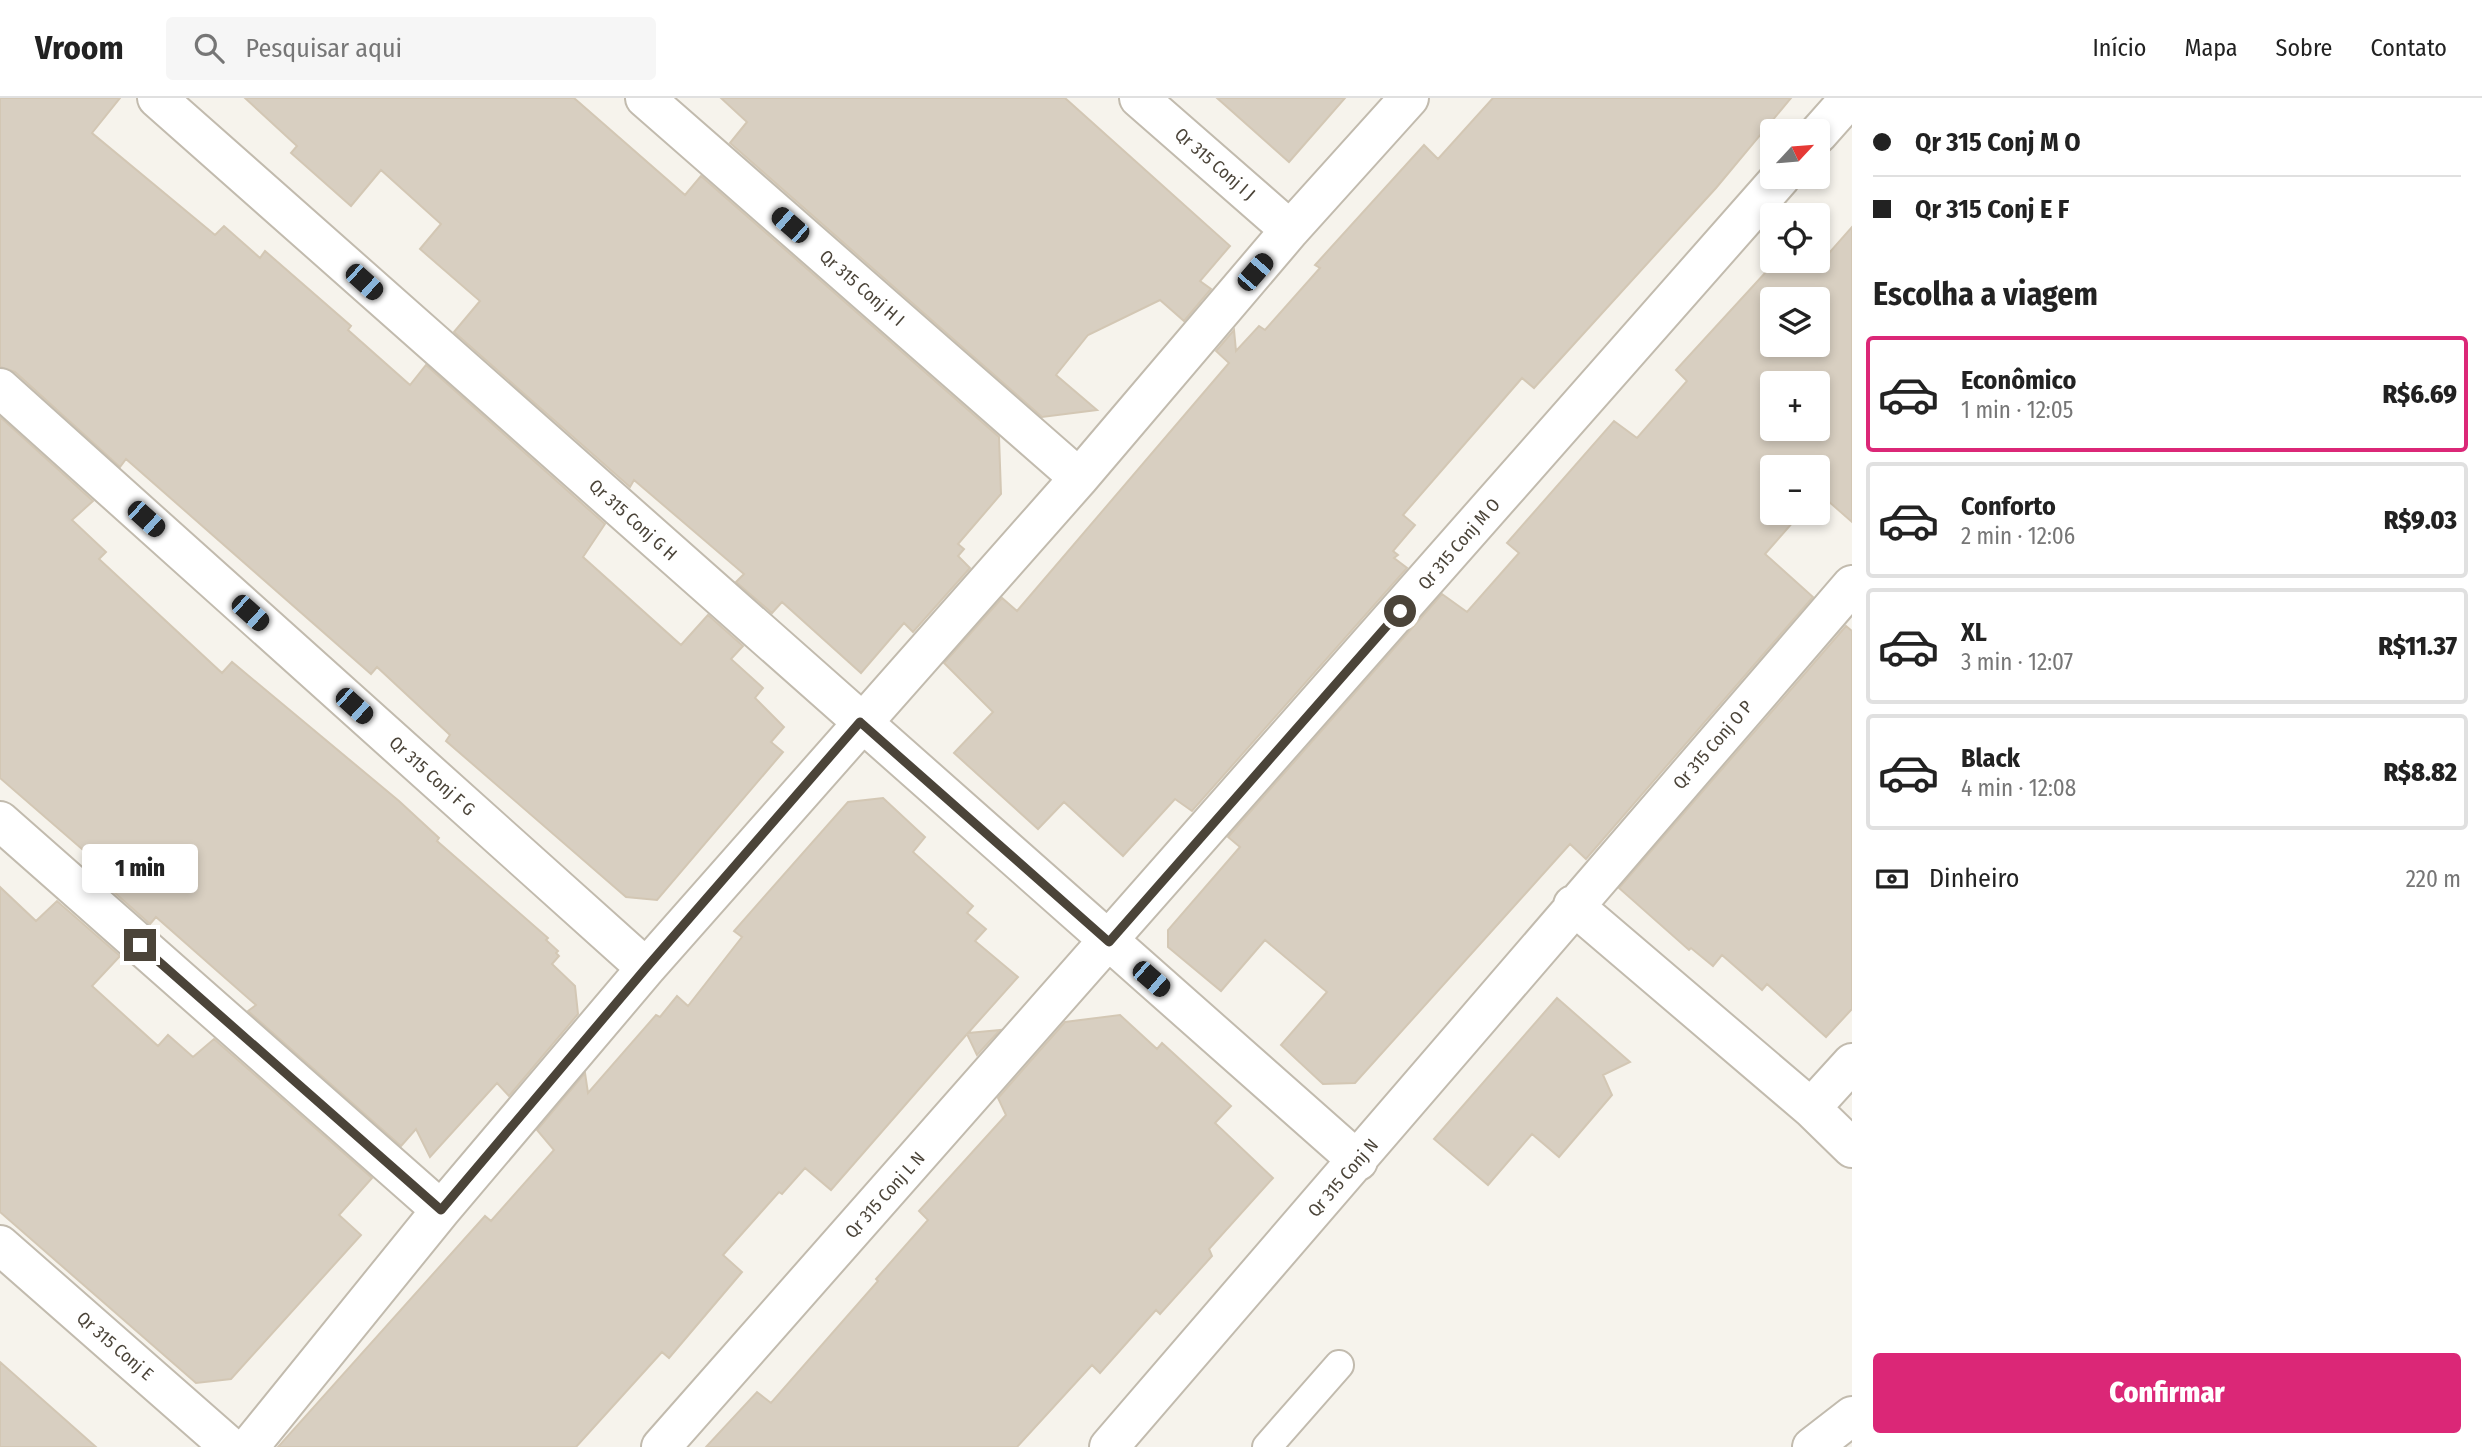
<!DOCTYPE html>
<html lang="pt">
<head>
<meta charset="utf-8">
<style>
  :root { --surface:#fff; --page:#f6f6f6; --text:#222; --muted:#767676; --line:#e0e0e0; --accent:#db2777 }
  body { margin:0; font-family:"Fira Sans Condensed",sans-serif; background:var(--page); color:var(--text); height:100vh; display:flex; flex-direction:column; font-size:26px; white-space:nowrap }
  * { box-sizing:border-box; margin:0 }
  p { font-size:23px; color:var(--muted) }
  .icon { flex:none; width:38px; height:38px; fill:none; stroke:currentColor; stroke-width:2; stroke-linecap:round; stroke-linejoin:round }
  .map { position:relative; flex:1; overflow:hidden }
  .details { display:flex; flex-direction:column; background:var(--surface); width:630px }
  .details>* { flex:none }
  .top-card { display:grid; align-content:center; height:154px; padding:0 21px; background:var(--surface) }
  .needle { width:46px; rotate:64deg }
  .buttons { position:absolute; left:1760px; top:21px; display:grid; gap:14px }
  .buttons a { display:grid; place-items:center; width:70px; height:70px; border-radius:7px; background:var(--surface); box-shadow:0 4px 10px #0003; font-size:35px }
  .end { position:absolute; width:32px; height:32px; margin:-16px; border:9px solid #4b4439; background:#fff; box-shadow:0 0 0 4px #fff }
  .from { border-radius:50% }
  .bubble { position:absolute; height:49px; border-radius:7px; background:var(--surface); box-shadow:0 4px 10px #0003; font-size:23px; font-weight:800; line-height:49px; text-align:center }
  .car { position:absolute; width:21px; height:42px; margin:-21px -10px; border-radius:9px; box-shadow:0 0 5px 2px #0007; background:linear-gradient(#222 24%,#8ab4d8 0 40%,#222 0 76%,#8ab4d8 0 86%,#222 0) }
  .top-card b { display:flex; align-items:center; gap:24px; height:66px; font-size:26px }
  .top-card b+b { border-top:2px solid var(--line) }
  .top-card i { width:18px; height:18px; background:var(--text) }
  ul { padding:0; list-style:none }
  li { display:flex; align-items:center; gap:21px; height:116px; margin:0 14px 10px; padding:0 7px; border:4px solid var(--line); border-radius:7px }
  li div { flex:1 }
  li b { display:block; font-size:26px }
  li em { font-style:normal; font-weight:800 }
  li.current { border-color:var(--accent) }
  li>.icon { width:63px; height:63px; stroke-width:1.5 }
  h2 { padding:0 21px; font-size:32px; line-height:84px }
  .pay { display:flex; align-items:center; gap:18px; height:77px; padding:0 21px; font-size:26px }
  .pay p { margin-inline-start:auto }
  .button { display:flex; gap:14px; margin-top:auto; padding:14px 21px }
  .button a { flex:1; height:80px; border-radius:7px; background:var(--accent); color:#fff; font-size:28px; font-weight:800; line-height:80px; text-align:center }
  header { display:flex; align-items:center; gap:42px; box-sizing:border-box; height:98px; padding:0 35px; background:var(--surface); border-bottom:2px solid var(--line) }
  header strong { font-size:33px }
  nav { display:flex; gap:38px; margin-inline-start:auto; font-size:24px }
  .search { width:490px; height:63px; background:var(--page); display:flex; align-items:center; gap:18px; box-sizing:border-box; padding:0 24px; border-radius:7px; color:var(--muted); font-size:26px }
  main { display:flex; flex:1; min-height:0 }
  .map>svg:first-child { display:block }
  .building { fill:#d8cfc1; stroke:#d3c7b4; stroke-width:2; fill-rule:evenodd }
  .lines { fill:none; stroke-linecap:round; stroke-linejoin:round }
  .service-casing { stroke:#c2bbae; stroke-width:32 }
  .minor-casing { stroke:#c2bbae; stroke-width:42 }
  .tertiary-casing { stroke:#c2bbae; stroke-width:42 }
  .service { stroke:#fff; stroke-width:28 }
  .minor { stroke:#fff; stroke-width:38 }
  .tertiary { stroke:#fff; stroke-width:38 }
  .route { stroke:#4b4439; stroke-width:9 }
  .labels { text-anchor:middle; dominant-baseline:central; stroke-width:6; stroke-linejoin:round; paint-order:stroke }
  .street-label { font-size:18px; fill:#4b4439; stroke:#fff }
</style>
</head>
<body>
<header>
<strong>Vroom</strong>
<div class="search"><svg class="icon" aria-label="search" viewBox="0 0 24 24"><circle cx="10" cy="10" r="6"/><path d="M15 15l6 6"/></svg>Pesquisar aqui</div>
<nav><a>Início</a><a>Mapa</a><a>Sobre</a><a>Contato</a></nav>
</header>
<main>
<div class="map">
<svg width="1852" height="1349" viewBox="0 0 1852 1349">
  <rect width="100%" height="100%" fill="#f6f3ec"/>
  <path class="building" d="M0,0H120L92,35L215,137L224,128L260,160L265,153L351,228L348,232L410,287L426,267L605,426L583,459L681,547L708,517L743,548L731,561L763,590L755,600L784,629L771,644L783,654L657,802L626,799L446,643L450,637L377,569L371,576L126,361L120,369L15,274L0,269Z
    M245,0H574L685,97L701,78L999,339L1001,396L958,446L964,451L958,458L970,470L913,534L904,525L861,575L782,504L772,515L736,484L744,476L634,382L630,389L454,234L480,203L420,151L441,126L381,72L351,108L291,55L297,48Z
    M721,0H1065L1230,148L1200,183L1211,191L1184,223L1160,202L1088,237L1056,277L1097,312L1042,319L730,45L747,24Z
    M1217,0H1345L1289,64Z
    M1493,0H1791L1716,90L1534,290L1522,280L1403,417L1415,427L1393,453L1398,457L1394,460L1407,470L1192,713L1175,701L1123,758L1064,704L1038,731L954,655L993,614L944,565L1002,500L1017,513L1229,265L1216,253L1234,232L1236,253L1259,228L1265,232L1320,170L1315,167L1424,47L1438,61Z
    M1852,129V424L1818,394V369H1773V415H1801L1765,456L1813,499L1586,761L1570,746L1355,985L1323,986L1281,947L1327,894L1265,842L1221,893L1168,849V832L1240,749L1228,739L1442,496L1467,514L1519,455L1507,445L1614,323L1637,340L1687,283L1676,272L1776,163H1822ZM1773,201H1818V247H1773ZM1773,285H1818V331H1773Z
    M0,319L93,403L72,422L106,454L99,461L222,575L232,564L399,703L439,740L437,743L548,840L546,842L558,853L556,855L559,858L552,866L575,888L578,916L509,998L497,985L430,1059L416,1031L401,1048L248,913L256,907L215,871L156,819L150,826L89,772L97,764L0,680Z
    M1846,528L1852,533V911L1826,939L1767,886L1762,892L1722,857L1713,868L1691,850L1689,852L1619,790Z
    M883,700L925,739L913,754L973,808L967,815L986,831L975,843L1018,879L968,935L1000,932L977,957L967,936L831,1092L805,1070L782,1096L779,1094L723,1157L742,1174L669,1260L662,1254L576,1349H278L485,1118L491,1123L554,1052L537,1032L585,975L588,995L656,917L660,919L677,898L688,908L742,839L734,833L848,704Z
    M0,789L36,823L57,803L120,858L92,888L158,948L168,937L193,959L214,941L372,1080L339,1117L361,1137L231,1281L196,1285L0,1114Z
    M1557,900L1630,964L1603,977L1612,997L1559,1059L1532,1036L1488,1087L1434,1041Z
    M1120,917L1157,951L1162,945L1231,1008L1215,1025L1273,1080L1209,1151L1212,1158L1160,1216L1156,1212L1100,1275L1092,1267L1017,1349H706L757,1294L771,1305L878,1183L876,1181L928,1122L919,1113L1006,1017L998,1000L1065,924Z
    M0,1264L96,1349H0Z"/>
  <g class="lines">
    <g class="service-casing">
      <path id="service" d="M1267,1349L1339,1267"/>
    </g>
    <g class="minor-casing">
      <path id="minor" d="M157,0L1358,1063
        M645,0L1079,380
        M1139,0L1290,132
        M1818,36L1850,0
        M0,290L646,870
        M0,723L441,1112
        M1573,807L1811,1010L1852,1050
        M1811,1010L1852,965
        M0,1147L230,1349
        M249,1349L441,1112L646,870L1079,380L1290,132L1409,0
        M661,1349L1781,79
        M1109,1349C1358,1063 1603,773 1852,487"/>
    </g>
    <g class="tertiary-casing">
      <path id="tertiary" d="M1812,1349L1852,1318"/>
    </g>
    <use href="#service" class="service"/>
    <use href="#minor" class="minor"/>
    <use href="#tertiary" class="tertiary"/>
  </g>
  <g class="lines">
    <path class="route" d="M140,847L441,1112L646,870L860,624L1109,844L1400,513"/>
  </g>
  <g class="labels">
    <g class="street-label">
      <text transform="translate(1215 66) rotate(41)">Qr 315 Conj I J</text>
      <text transform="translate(862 190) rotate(41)">Qr 315 Conj H I</text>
      <text transform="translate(633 422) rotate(42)">Qr 315 Conj G H</text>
      <text transform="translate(1459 446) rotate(-49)">Qr 315 Conj M O</text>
      <text transform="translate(1713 647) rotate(-49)">Qr 315 Conj O P</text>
      <text transform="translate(432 678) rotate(42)">Qr 315 Conj F G</text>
      <text transform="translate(1343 1080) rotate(-49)">Qr 315 Conj N</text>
      <text transform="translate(885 1097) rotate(-48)">Qr 315 Conj L N</text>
      <text transform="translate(115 1248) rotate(41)">Qr 315 Conj E</text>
    </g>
  </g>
</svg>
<div class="buttons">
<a><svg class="needle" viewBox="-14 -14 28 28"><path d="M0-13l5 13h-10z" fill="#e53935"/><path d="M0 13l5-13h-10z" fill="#767676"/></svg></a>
<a><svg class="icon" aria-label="locate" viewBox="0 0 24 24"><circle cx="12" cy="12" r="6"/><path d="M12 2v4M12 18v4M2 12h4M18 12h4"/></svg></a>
<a><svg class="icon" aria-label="layers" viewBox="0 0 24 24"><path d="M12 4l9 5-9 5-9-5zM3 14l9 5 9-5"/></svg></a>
<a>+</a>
<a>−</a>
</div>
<i class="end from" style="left:1400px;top:513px"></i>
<i class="end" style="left:140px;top:847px"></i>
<div class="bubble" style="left:82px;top:746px;width:116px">1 min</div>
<i class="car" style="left:790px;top:127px;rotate:311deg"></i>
<i class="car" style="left:1255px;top:174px;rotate:41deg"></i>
<i class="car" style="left:364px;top:184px;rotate:132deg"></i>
<i class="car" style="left:146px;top:421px;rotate:132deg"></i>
<i class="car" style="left:250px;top:515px;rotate:132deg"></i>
<i class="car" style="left:354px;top:608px;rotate:132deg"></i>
<i class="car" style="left:1151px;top:881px;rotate:131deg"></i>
</div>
<section class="details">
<div class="top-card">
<b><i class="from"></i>Qr 315 Conj M O</b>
<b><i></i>Qr 315 Conj E F</b>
</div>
<h2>Escolha a viagem</h2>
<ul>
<li class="current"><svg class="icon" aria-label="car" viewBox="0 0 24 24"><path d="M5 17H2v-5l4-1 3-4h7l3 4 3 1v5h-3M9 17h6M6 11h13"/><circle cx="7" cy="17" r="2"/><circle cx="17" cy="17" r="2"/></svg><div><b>Econômico</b><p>1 min · 12:05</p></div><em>R$6.69</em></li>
<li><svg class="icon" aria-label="car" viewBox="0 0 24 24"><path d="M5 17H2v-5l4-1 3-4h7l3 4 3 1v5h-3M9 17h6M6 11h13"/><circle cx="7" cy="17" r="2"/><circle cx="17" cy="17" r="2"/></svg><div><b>Conforto</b><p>2 min · 12:06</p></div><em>R$9.03</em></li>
<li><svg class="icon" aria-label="car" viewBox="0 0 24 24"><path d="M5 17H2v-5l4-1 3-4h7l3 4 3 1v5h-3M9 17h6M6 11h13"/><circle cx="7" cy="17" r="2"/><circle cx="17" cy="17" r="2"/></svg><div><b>XL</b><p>3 min · 12:07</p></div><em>R$11.37</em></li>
<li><svg class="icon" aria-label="car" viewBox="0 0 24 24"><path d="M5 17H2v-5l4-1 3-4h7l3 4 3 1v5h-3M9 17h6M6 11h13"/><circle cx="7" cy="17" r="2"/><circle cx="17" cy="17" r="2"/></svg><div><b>Black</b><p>4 min · 12:08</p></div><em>R$8.82</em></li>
</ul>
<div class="pay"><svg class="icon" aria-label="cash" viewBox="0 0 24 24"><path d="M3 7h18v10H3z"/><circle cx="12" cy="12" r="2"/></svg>Dinheiro<p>220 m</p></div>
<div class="button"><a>Confirmar</a></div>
</section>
</main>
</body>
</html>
